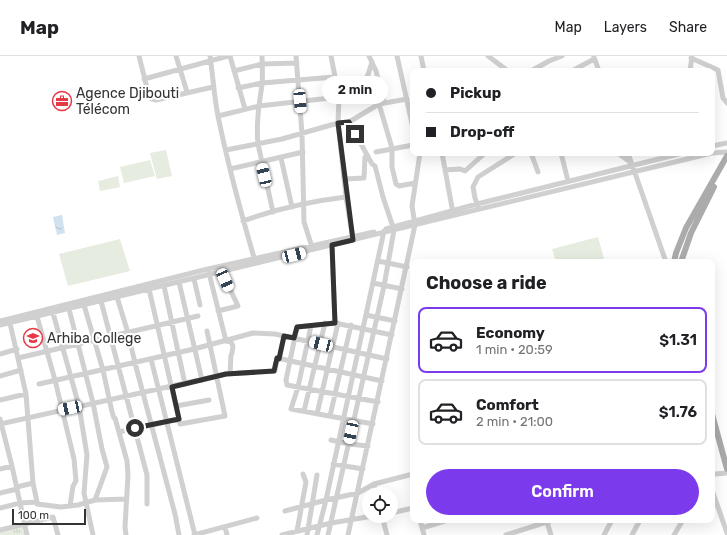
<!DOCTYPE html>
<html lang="en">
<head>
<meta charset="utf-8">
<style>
  :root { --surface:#fff; --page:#f6f6f6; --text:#202124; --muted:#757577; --line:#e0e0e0; --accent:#7c3aed }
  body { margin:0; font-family:Rubik,sans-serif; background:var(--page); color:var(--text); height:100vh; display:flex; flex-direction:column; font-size:15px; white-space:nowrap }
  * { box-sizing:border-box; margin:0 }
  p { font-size:13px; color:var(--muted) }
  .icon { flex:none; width:22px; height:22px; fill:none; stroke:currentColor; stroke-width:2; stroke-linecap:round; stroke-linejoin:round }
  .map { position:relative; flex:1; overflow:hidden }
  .side { position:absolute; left:410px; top:203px; width:305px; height:264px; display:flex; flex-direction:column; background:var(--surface); border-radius:8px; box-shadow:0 4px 16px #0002 }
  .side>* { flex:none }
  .hud { position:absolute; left:410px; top:12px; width:305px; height:88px; border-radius:8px; box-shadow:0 4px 16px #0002; display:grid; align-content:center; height:88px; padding:0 16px; background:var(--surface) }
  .fabs { position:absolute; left:362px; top:431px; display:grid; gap:8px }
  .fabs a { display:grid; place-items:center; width:36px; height:36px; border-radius:50%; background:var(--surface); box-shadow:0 4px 16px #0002; font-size:20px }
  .scale { position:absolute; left:12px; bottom:10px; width:74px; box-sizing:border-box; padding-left:4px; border:2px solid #333; border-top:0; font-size:11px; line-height:14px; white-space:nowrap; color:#333; -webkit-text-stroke:3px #fff; paint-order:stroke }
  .end { position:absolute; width:18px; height:18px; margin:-9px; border:5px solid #333; background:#fff; box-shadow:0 0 0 2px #fff }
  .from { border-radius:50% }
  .bubble { position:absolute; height:28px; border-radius:14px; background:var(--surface); box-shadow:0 4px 16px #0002; font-size:13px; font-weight:600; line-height:28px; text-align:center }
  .car { position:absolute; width:12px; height:24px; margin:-12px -6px; border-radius:5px; box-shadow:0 0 3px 1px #0007; background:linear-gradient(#fff 24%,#345 0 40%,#fff 0 76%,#345 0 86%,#fff 0) }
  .hud b { display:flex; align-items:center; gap:14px; height:38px; font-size:15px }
  .hud b+b { border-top:1px solid var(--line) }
  .hud i { width:10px; height:10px; background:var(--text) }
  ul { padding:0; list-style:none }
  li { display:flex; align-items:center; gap:12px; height:66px; margin:0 8px 6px; padding:0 8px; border:2px solid var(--line); border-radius:8px }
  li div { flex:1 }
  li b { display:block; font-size:15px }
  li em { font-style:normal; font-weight:600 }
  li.selected { border-color:var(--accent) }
  li>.icon { width:36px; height:36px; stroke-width:1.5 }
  h2 { padding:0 16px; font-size:18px; line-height:48px }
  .cta { display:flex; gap:8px; margin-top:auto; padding:8px 16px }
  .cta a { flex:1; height:46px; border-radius:24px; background:var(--accent); color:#fff; font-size:16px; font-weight:600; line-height:46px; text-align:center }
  header { display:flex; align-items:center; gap:24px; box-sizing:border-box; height:56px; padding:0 20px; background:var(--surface); border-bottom:1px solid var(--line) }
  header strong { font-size:19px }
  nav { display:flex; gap:22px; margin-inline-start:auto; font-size:14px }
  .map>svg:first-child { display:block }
  .grass { fill:#e6ecdf }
  .park { fill:url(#park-tufts) }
  .water { fill:url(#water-ripples) }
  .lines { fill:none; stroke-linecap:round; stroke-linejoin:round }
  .minor { stroke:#d0d0d0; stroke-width:5 }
  .major { stroke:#ababab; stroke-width:6 }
  .route { stroke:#333; stroke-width:5 }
  .labels { text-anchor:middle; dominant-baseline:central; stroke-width:4; stroke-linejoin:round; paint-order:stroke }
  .poi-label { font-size:14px; fill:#333; stroke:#fff; text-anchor:start }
</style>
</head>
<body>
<header>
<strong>Map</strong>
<nav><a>Map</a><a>Layers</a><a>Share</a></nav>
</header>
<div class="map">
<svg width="727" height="479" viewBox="0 0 727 479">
  <defs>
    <pattern id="park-tufts" width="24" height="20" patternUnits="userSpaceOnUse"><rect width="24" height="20" fill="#e6ecdf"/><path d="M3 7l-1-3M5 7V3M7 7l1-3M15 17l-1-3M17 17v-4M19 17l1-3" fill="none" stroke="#c6cbc0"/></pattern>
    <pattern id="water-ripples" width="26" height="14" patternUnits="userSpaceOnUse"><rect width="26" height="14" fill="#cfe2ee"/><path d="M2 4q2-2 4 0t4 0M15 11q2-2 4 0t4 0" fill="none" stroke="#b2c2cd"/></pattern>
  </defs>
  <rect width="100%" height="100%" fill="#fff"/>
  <path class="grass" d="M166,94L172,120L157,123L150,97Z
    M150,104L155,120L124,127L120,111Z
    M118,120L120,131L100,135L98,125Z
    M598,181L605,206H556L552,193Z
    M120,183L130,215L68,230L59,198Z"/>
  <path class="park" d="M22,469L25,479H0V475Z"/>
  <path class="water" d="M62,159L65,177L57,179L53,161Z"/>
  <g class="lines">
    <path class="minor" d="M139,0L149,40L152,43L156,44L213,31
      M176,0L187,36
      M210,0C213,20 214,40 218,60C228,109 241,157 255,205
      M230,0L245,53
      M262,0C262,9 263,19 262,29C259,48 256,68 258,88L273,156
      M296,0L302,78L304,166L312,191
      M331,0L339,41L338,67L346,141L353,183
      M369,0L376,15L384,46
      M397,0L413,72
      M421,0L424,15
      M488,0L508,15
      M594,1L599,15
      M691,2L718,14L723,42L727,47
      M234,15L262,8L297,7
      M531,15L549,5L562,0
      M572,15L594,3
      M690,15L692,0
      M144,23L228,0
      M238,32L262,27L334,21
      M379,48L392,92V111L396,128L399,130L415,127
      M218,60L259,50L339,41L356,34L362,28L368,19L372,6
      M349,66L372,108L375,110L383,141L393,171
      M712,90L727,87
      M226,94L282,83L338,67L349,66L379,48L407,43
      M376,96L413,89
      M442,97L453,157
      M531,97L538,116
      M561,97L568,125
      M618,97L630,106
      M628,97L666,206
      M712,97L727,96
      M281,102L292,151
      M230,113L303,96
      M445,114L460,113L465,115L485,97
      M345,123L364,122L365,101L368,100
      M478,151L475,142L473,131L478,121L516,97
      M243,165C276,153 312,145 346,141
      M386,173L477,148L683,97
      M332,189L335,267
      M378,205L407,211
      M209,217L226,285L231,286L233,290L232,297L231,299L230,318
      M194,223L200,249
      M179,226L202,324
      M373,227L402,233
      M164,230L185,328
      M149,233L180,368L225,360L207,275
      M117,241L128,277L135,307L175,458L179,479
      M101,245L147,419V448
      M84,249L103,314L112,356L114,362H115L127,405L128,419L125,471L126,479
      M69,253L93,347L102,393L107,411L95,444
      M218,255L238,250L222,216
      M36,257L55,324L74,403L76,425L73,430L70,450
      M53,257L79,350L87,399L84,437L93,479
      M366,259L395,265
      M0,265L208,213L374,176
      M10,267L26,338L33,427L37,446
      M0,269L712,97
      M311,270L298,331L291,353L373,368
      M0,298L17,293
      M18,302L198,260
      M151,303L195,479
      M279,303L284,280
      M0,320L21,314
      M39,328L194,293L253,277L275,278L387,303
      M0,344L26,338
      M378,346L287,329L286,324L297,271L335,267L392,279
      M176,350L209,344
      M304,355L325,267
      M317,358L338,267
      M330,360L351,269
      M0,363L12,410L27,479
      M0,368L226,318L275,315L277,302L382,325
      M119,376L179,363
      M331,384L349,388L368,390
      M333,408L363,413
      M0,413L12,410
      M712,420L715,418L727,417
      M374,428L376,438
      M17,431L33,427
      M712,434L727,477
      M0,437L17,433
      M0,452L20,447L37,446V448L61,451L78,449L95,444L127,443
      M285,455L326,444L358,437L374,428L413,418
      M391,457L413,452
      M382,460L387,479
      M420,464L424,479
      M547,466L551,479
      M225,471L227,479
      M422,472L448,464
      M0,474L53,461L58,479
      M297,475L306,426L303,418
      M194,479L257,462
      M282,479L331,467L373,460
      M307,479L317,419
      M317,479L326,444L384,175
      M328,479L384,230L394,174
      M348,479L415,169L412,150L420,97
      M506,479L553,464
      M604,479L612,464
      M632,479L640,464
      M674,479L683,464"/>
    <path class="major" d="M674,206L676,197L686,172L727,100
      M681,206L691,177L714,131
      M712,358L727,413"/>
  </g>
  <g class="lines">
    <path class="route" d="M135,372L179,363L172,331L226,318L274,315L277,302L279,303L284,280L294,282L297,271L335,267L332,189L353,184L338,67L349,66L355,78"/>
  </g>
  <defs>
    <g id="office-ring" transform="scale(1)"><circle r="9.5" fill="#fff" stroke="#e63946" stroke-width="1.5"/><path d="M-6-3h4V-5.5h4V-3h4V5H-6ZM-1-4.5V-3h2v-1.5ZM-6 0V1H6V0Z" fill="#e63946"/></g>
    <g id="school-ring" transform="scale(1)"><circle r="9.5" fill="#fff" stroke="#e63946" stroke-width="1.5"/><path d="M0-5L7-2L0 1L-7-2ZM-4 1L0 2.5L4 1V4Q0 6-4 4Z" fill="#e63946"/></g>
  </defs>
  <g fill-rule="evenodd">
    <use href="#office-ring" x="62" y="45"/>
    <use href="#school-ring" x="33" y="282"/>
  </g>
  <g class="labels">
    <g class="poi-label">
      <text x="76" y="37">Agence Djibouti<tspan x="76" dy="16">Télécom</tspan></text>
      <text x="47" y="282">Arhiba College</text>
    </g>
  </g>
</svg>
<div class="fabs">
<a><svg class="icon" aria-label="locate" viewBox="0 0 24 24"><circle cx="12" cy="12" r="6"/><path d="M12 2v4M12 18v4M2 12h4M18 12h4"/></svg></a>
</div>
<div class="scale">100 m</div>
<i class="end from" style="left:135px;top:372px"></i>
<i class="end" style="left:355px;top:78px"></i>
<div class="bubble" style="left:322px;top:20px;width:66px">2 min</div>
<i class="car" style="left:300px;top:45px;rotate:175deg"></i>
<i class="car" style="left:264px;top:119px;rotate:347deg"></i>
<i class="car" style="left:294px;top:199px;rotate:76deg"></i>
<i class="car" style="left:225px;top:224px;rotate:156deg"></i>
<i class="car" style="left:321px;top:288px;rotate:284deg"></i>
<i class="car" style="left:70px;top:352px;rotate:258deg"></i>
<i class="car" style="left:351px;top:376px;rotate:192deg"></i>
<div class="hud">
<b><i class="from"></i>Pickup</b>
<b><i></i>Drop-off</b>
</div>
<section class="side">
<h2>Choose a ride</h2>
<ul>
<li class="selected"><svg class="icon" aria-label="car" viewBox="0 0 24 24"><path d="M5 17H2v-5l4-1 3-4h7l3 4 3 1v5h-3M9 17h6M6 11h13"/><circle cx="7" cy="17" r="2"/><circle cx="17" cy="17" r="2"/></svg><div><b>Economy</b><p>1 min · 20:59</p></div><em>$1.31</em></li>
<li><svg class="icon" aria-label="car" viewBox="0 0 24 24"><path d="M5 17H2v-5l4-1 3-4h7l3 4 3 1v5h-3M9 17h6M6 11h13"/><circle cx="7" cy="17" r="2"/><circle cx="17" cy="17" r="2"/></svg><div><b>Comfort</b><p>2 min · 21:00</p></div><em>$1.76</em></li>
</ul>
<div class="cta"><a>Confirm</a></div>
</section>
</div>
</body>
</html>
